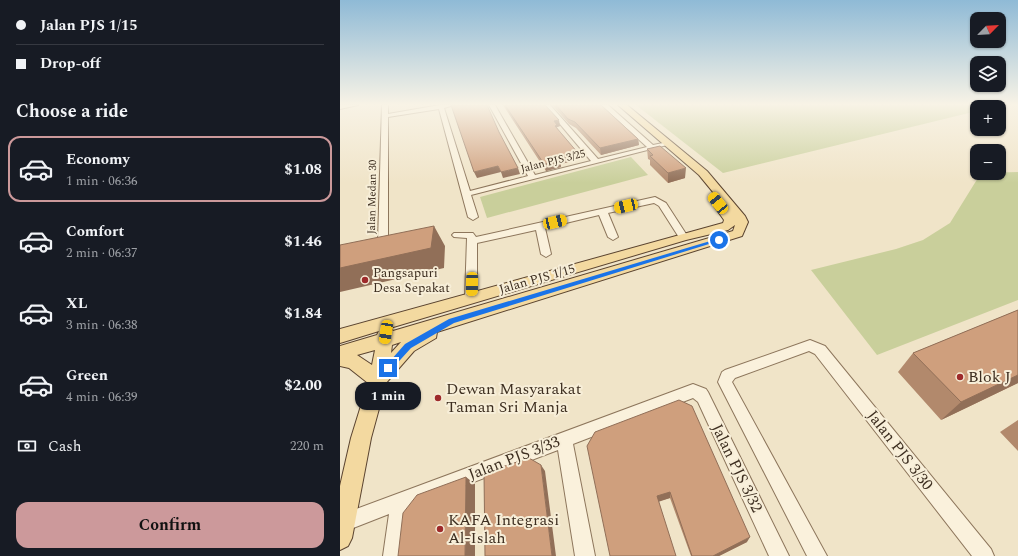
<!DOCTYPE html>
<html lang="en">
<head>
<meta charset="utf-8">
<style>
  :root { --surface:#171b24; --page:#20242c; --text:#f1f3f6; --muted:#9ea1a6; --line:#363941; --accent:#cc999b }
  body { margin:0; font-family:Spectral,serif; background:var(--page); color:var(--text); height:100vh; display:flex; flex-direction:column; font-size:15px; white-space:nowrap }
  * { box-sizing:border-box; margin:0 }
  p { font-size:13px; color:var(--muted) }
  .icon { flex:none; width:22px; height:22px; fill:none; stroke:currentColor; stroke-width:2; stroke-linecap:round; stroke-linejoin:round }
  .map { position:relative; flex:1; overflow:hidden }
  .drawer { display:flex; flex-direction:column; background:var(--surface); width:340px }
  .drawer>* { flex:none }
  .top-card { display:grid; align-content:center; height:88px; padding:0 16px; background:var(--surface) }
  .needle { width:26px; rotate:66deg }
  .buttons { position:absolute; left:630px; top:12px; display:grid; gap:8px }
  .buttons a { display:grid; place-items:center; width:36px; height:36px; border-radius:8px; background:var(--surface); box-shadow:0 1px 3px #0004; font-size:20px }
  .end { position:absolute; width:18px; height:18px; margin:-9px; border:5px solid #1a73e8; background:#fff; box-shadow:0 0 0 2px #fff }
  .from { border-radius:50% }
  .bubble { position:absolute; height:28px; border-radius:12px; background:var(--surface); box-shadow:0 1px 3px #0004; font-size:13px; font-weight:700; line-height:28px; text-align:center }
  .car { position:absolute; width:12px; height:24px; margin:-12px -6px; border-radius:5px; box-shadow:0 0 3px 1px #0007; background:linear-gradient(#f5c518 24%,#345 0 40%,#f5c518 0 76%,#345 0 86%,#f5c518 0) }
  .top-card b { display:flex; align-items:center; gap:14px; height:38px; font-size:15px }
  .top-card b+b { border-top:1px solid var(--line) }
  .top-card i { width:10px; height:10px; background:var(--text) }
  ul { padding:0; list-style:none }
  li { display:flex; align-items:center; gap:12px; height:66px; margin:0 8px 6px; padding:0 8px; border:2px solid transparent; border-radius:12px }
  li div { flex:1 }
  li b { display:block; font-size:15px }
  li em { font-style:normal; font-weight:700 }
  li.active { border-color:var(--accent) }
  li>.icon { width:36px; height:36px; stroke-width:1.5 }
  h2 { padding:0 16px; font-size:18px; line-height:48px }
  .pay { display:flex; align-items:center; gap:10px; height:44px; padding:0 16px; font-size:15px }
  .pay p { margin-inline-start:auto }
  .cta { display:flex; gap:8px; margin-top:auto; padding:8px 16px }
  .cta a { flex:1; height:46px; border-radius:12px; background:var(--accent); color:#111; font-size:16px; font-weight:700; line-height:46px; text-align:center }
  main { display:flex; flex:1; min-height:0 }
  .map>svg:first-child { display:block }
  .green { fill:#c9cf9b }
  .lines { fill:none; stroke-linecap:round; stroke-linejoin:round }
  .minor-casing { stroke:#8d765c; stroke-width:2 }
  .major-casing { stroke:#5b4430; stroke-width:2 }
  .minor { fill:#faf1dc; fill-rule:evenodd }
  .major { fill:#f3d9a0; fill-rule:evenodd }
  .wall { fill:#b2896c }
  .shaded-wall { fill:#916f58 }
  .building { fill:#cf9f7d; stroke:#916f58 }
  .route { fill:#1a73e8 }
  .poi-dot { fill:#9e2a2b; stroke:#f7eed8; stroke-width:1.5 }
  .labels { text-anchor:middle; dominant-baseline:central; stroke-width:4; stroke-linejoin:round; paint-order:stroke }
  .far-street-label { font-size:11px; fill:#3d2e20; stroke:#f7eed8 }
  .poi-label { font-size:13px; fill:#3d2e20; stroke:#f7eed8; text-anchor:start }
  .street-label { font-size:13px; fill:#3d2e20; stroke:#f7eed8 }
  .near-poi-label { font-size:16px; fill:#3d2e20; stroke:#f7eed8; text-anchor:start }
  .near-street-label { font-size:16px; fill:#3d2e20; stroke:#f7eed8 }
</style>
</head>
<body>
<main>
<section class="drawer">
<div class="top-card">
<b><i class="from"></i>Jalan PJS 1/15</b>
<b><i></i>Drop-off</b>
</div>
<h2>Choose a ride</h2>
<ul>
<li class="active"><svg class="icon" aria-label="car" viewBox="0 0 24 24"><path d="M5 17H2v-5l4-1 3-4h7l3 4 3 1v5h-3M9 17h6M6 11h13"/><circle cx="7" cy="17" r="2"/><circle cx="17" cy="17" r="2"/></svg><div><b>Economy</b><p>1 min · 06:36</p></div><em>$1.08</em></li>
<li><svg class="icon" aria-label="car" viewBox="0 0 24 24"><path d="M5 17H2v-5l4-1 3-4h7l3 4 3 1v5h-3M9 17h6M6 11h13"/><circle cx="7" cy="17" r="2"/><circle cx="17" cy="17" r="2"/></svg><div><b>Comfort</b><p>2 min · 06:37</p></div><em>$1.46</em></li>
<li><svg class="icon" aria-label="car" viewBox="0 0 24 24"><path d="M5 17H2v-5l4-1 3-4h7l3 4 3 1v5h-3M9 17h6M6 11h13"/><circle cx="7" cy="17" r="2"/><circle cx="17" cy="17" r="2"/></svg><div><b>XL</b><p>3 min · 06:38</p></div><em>$1.84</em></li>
<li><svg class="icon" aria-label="car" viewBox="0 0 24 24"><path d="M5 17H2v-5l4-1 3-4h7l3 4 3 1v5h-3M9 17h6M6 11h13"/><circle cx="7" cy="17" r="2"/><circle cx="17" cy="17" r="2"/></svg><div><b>Green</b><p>4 min · 06:39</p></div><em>$2.00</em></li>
</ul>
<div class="pay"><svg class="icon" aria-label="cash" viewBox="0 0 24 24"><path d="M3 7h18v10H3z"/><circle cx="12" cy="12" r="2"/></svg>Cash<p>220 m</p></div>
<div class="cta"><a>Confirm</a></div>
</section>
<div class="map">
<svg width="678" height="556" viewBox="0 0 678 556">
  <rect width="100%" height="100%" fill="#f0e4c8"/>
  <path class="green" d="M296,105H662L637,107V111L383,173Z
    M291,157L308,175L147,218L140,197Z
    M678,172V300L537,355L471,270L556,249L583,240L610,223L641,173Z"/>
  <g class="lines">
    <g class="minor-casing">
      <path id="minor" d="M0,105H18L0,109Z
        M42,105H48V114L100,105H114L104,108L130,191L188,176L149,105H155L195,175L251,161L204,105H210L258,159L307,147L261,105H268L313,145L328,142L331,144L131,195L138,217L133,220L128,217L99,109L48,117V241L43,244L38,241Z
        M315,197L326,203L348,237L346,239H340L319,206L314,203L268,213L278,237L273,240L268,237L259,215L205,228L211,254L206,257L201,254L196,230L137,243V298L135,301H127L125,298L127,238L114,237L112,235L114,233H133L136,237Z
        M470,340L485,346L651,549L654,556H632L475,354L469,351L395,378L392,382L487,556H467L378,382L382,372L385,370Z
        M353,384L366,389L368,392L449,556H429L358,402L353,398L233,444L255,556H235L218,450L68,507L63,556H43L49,514L3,532L0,531V515Z"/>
    </g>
    <g class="major-casing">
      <path id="major" d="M278,105H287L367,171L405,216L408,222L402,236L97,332L96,338L74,351L46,383L31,438L12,538L8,546L0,550V486L11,438L28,383L9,368L0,366V346L37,335L39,331L0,343V329L383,223L384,220L374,206L376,204L382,203L359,175ZM395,225L393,231L53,331L50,328L346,240L388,230ZM61,342L51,353L52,345ZM35,350L32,365L17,355Z"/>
    </g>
    <use href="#minor" class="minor"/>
    <use href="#major" class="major"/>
  </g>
  <path class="wall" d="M163,105H205L220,126L217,127V128L238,153L240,159L221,164V167L206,171Z
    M212,105H261L298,139L299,145L261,155L236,128L229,124Z
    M307,149L345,178L328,183L310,165V160L308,159Z
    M678,310V383L601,420L558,372L573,353Z
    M678,420V451L660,432Z
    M255,432L407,542L379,556H351L330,498L319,501Z"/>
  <path class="shaded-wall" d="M219,120L220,126L217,127L218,131L214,121Z
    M298,139L299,145L261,155L260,148Z
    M238,153L240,159L221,164V167L206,171L204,164L218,158Z
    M158,166L161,172L137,178L134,172Z
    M178,168L180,174L163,178L161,172Z
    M346,168L345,178L328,183V173Z
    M94,226L105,246L104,268L0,292V268Z
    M678,375V383L601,420L621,402Z
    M201,465L205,471L216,556H212Z
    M126,477L135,484V556H125Z
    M330,492V498L318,502L317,496Z
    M410,537L407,542L379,556H373Z"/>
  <path class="building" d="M111,105H147L159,132L178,168L161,172L158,166L134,172Z
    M165,105H205L219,120L214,121L217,125L215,126L238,153L218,158L220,161L204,164Z
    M216,105H261L298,139L260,148L235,122L228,119Z
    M320,146L346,168L328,173L310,156L313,155L307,149Z
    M94,226L91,248L0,268V245Z
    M678,310V375L621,402L573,353Z
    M339,400L352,406L410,537L373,556H352L330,492L317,496L336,556H270L247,446L255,432Z
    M189,458L201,465L212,556H145L144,473Z
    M126,477L125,556H58L63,513L77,495Z"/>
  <linearGradient id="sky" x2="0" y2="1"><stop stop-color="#8fbad6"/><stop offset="0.57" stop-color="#f8f3e6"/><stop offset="1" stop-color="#f8f3e6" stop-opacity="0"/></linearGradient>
  <rect width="678" height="183" fill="url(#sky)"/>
  <path class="route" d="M377,239L382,240L114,323L71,348L51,370H46L44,368L65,344L109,319Z"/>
  <g class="poi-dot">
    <circle cx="25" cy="280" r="4"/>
    <circle cx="620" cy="377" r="4"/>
    <circle cx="98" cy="398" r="4"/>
    <circle cx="100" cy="529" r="4"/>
  </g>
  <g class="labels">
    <g class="far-street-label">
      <text transform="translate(213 161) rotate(-14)">Jalan PJS 3/25</text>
      <text transform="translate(32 197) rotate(-89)">Jalan Medan 30</text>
    </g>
    <g class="poi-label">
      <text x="33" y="273">Pangsapuri<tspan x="33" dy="15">Desa Sepakat</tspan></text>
    </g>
    <g class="street-label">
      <text transform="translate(197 279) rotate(-16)">Jalan PJS 1/15</text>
    </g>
    <g class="near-poi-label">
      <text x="628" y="377">Blok J</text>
      <text x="106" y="389">Dewan Masyarakat<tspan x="106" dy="18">Taman Sri Manja</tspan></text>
      <text x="108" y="520">KAFA Integrasi<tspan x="108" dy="18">Al-Islah</tspan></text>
    </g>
    <g class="near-street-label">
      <text transform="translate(560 450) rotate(52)">Jalan PJS 3/30</text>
      <text transform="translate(174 458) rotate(-21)">Jalan PJS 3/33</text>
      <text transform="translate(397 468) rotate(64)">Jalan PJS 3/32</text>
    </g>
  </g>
</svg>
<div class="buttons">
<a><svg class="needle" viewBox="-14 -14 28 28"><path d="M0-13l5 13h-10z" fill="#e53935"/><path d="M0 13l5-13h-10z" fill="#9ea1a6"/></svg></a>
<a><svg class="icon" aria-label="layers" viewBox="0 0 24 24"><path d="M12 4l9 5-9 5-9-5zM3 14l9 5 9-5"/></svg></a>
<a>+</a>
<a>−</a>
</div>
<i class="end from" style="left:379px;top:240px"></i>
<i class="end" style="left:48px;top:368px"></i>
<div class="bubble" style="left:15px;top:382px;width:66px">1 min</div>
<i class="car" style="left:378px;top:203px;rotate:321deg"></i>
<i class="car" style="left:286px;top:206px;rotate:257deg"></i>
<i class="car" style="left:215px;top:222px;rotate:77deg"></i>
<i class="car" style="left:132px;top:284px;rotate:181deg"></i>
<i class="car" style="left:46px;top:332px;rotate:189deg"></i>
</div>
</main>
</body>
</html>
